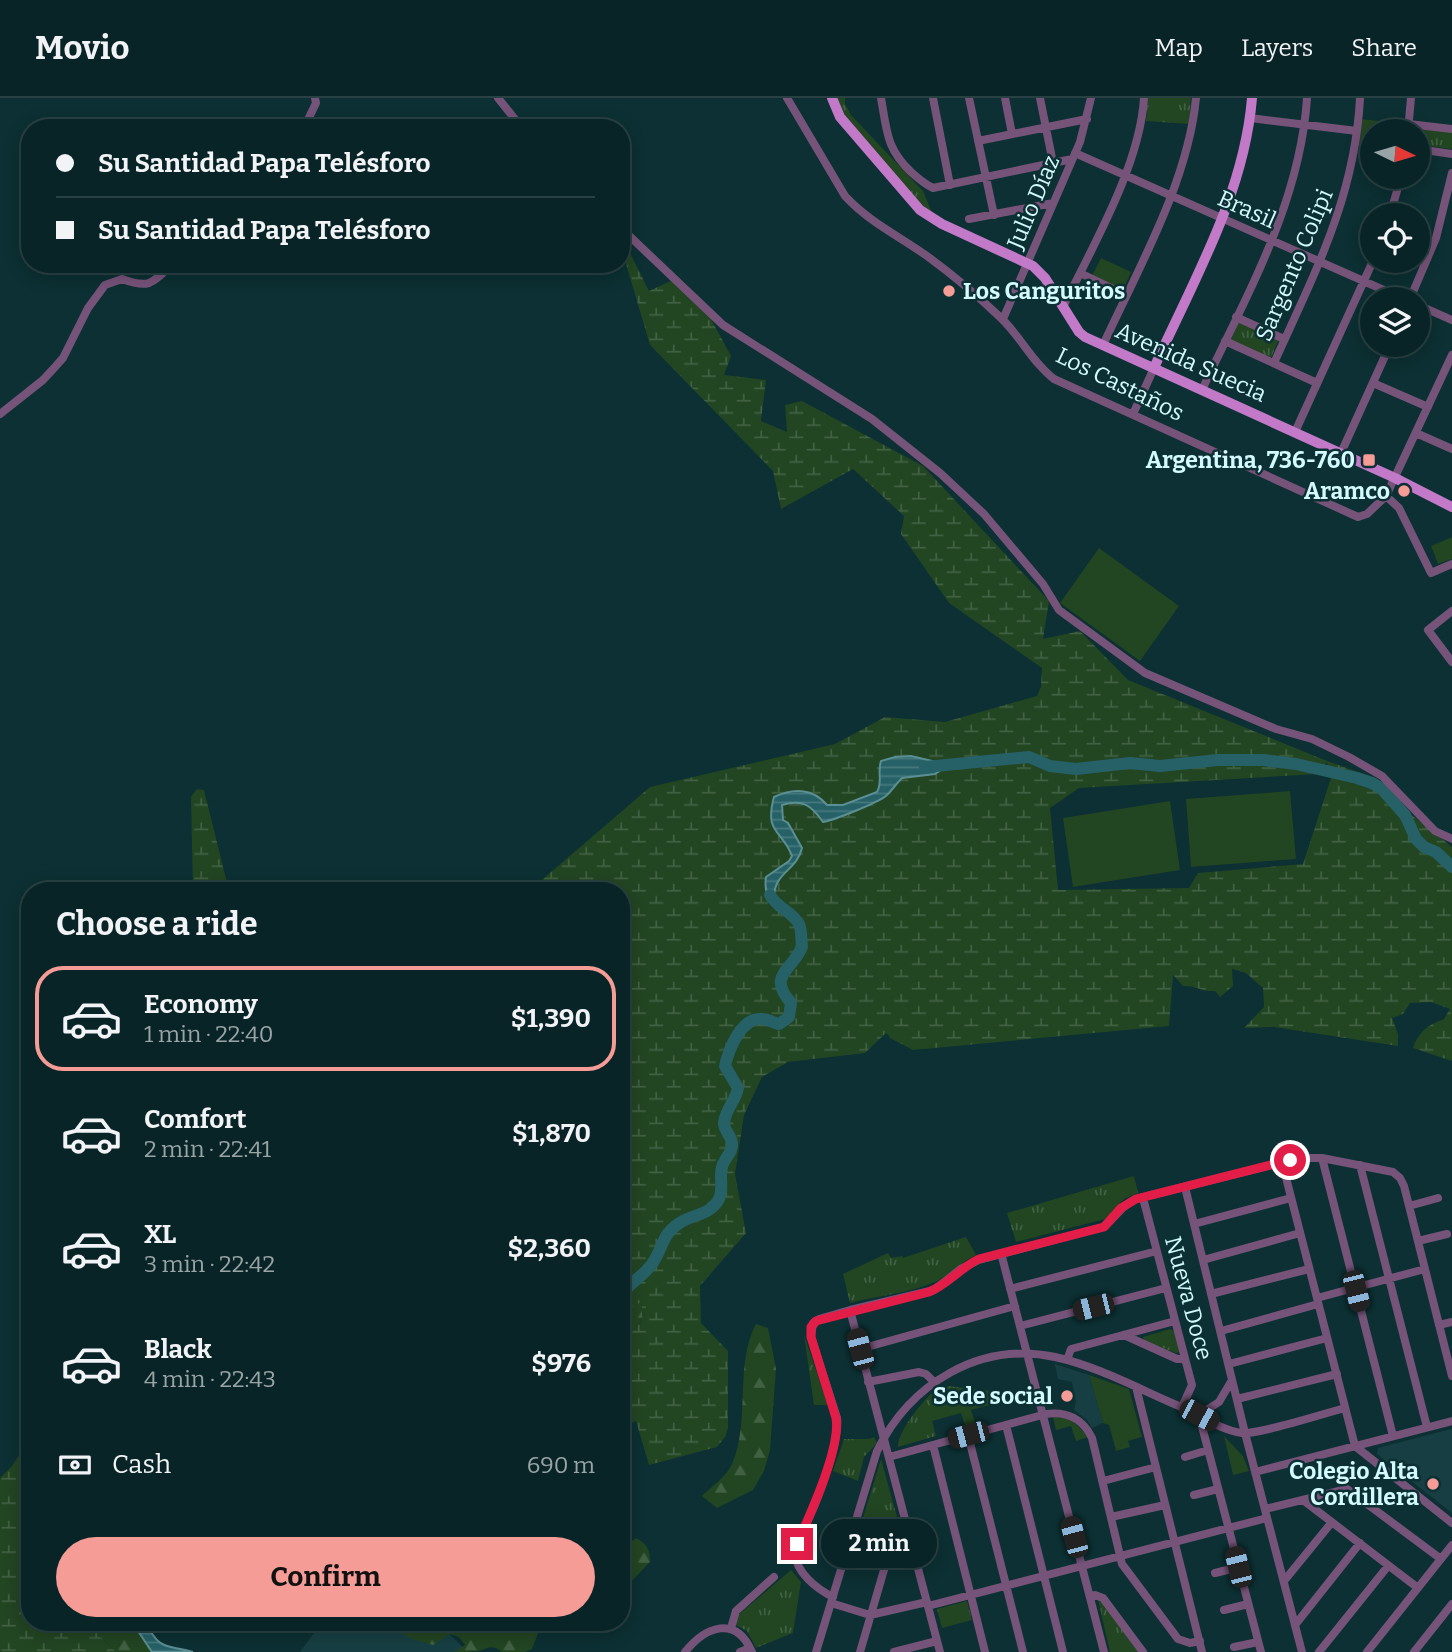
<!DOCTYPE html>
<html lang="en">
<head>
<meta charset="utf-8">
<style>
  :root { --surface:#092426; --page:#122c2e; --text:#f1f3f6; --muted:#99a4a7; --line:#294143; --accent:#f59c96 }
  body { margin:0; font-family:Bitter,serif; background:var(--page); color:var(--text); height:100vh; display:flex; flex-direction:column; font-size:26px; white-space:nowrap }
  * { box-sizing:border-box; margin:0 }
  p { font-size:23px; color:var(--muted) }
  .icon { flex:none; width:38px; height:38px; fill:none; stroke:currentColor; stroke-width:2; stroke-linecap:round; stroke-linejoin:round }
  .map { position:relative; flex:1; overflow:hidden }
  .side { position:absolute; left:21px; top:784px; width:609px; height:749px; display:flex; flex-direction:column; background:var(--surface); border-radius:28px; box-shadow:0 4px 18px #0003,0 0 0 2px var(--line) }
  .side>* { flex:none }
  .top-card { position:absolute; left:21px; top:21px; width:609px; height:154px; border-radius:28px; box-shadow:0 4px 18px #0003,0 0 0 2px var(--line); display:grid; align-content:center; height:154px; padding:0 35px; background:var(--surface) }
  .needle { width:46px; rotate:95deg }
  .tools { position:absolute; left:1360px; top:21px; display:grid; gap:14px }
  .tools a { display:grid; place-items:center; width:70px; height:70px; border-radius:50%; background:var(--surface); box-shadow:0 4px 18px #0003,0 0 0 2px var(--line); font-size:35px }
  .end { position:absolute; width:32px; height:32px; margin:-16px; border:9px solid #e11d48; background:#fff; box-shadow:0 0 0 4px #fff }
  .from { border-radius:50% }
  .bubble { position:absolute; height:49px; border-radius:24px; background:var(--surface); box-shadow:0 4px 18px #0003,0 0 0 2px var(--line); font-size:23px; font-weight:700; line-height:49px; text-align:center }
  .car { position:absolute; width:21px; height:42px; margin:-21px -10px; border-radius:9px; box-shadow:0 0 5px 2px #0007; background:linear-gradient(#222 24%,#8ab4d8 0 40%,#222 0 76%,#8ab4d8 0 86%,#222 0) }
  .top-card b { display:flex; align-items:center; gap:24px; height:66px; font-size:26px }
  .top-card b+b { border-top:2px solid var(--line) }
  .top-card i { width:18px; height:18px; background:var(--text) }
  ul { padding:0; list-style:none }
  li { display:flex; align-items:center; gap:21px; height:105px; margin:0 14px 10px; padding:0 21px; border:4px solid transparent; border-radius:28px }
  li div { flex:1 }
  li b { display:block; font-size:26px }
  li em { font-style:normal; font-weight:700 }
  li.current { border-color:var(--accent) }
  li>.icon { width:63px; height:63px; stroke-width:1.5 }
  h2 { padding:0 35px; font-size:32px; line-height:84px }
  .pay { display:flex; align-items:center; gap:18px; height:77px; padding:0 35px; font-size:26px }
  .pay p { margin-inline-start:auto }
  .cta { display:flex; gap:14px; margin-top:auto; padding:14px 35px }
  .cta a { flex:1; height:80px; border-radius:42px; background:var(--accent); color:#111; font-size:28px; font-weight:700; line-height:80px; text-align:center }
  header { display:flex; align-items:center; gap:42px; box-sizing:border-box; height:98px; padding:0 35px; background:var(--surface); border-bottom:2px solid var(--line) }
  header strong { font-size:33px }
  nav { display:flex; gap:38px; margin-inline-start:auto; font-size:24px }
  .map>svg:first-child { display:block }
  .built { fill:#173f43 }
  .grass { fill:#224522 }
  .forest { fill:url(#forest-firs) }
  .wetland { fill:url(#wetland-marsh); fill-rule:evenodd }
  .park { fill:url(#park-tufts) }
  .water { fill:url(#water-rules); stroke:#5a8f94; stroke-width:2 }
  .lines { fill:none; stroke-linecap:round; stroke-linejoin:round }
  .river { stroke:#266167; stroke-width:12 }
  .minor { stroke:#765379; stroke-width:8 }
  .major { stroke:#c179c8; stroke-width:10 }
  .route { stroke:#e11d48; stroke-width:9 }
  .poi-dot { fill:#f59c96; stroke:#0c3033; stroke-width:2.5 }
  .labels { text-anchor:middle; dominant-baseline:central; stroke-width:5; stroke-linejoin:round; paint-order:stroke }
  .street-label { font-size:23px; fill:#d3fafe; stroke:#0c3033 }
  .poi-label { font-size:23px; font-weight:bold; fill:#d3fafe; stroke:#0c3033; text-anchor:end }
</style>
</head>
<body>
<header>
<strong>Movio</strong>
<nav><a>Map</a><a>Layers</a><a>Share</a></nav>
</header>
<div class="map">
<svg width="1452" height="1554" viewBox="0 0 1452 1554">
  <defs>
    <pattern id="forest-firs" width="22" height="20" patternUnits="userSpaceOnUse" patternTransform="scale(1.75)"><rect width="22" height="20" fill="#224522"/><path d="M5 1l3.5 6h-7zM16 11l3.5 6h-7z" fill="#416143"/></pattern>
    <pattern id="wetland-marsh" width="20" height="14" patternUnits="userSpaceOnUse" patternTransform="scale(1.75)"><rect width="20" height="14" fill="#224522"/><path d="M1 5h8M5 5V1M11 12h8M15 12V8" fill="none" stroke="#416143"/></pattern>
    <pattern id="park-tufts" width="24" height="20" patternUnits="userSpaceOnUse" patternTransform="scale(1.75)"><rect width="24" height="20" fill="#224522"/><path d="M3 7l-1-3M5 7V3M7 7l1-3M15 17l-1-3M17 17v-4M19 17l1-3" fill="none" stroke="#416143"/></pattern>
    <pattern id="water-rules" width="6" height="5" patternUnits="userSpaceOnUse" patternTransform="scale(1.75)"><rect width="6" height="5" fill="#266167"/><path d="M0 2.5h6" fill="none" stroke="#45797e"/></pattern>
  </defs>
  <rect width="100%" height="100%" fill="#0c3033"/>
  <path class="built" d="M1055,1266L1089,1277L1103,1325L1092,1330L1087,1322L1074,1312L1076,1304L1072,1284L1058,1281Z
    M1451,1331L1452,1332V1415L1377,1356L1378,1350Z
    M322,1524H437L468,1554H300Z"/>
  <path class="grass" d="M1361,21L1396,25L1395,33H1372V48L1358,47Z
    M1101,160L1131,174L1123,192L1092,178Z
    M1452,439V461L1438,466L1431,448Z
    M1099,450L1179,508L1140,563L1060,505Z
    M1290,693L1296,761L1191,769L1186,701Z
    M1170,703L1180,772L1073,789L1063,720Z
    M1089,1277L1129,1291L1142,1339L1128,1343L1130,1349L1116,1353L1109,1327L1103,1325Z
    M1224,1338L1243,1358L1249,1373L1233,1377Z"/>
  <path class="forest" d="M641,1203L643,1222L621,1246V1215Z
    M756,1226L768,1230L776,1271L770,1352L764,1373L753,1392L717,1410L702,1398C711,1389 727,1378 732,1366C751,1322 734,1267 756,1226Z
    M636,1440C647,1446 650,1451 650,1464L621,1494V1451Z
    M92,1524H132L152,1554H116L101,1539Z
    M400,1524H567L560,1532L540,1530L532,1551L525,1554H502C492,1546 489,1550 479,1553C473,1554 461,1554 454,1554L465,1547L459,1539L450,1536L433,1547L412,1541L403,1536Z"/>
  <path class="wetland" d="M621,137L649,193L675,181L698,197L731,258L724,277L766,282L761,323L787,334L785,307L802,303L923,368L1049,503L1043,541L1080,533L1128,582L1327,663L1378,681L1413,718L1452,749V963L1413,950C1419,933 1428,927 1444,921L1450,911L1431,904L1410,905L1403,916L1392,920L1398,936V948L1274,929L1244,930L1264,909L1263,890L1246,875L1232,871L1233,888L1220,899L1215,893C1202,894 1195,887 1183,888L1173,877L1169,928L913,952L892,941L886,935L865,955L788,964L762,979L744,1017L735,1076L746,1135L700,1188L701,1225L728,1253V1330L725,1339L717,1349L649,1367L636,1323L621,1330V1246L643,1222L641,1204L621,1215V793H529L650,689L835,646L885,619L945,624L1037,598L1041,589L1042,570L949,505L901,436L904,418L853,371L781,411L773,373L650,247L621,149ZM1327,664L1331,680L1303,766L1198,775L1189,790L1058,792L1050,710L1079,690L1317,676Z
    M197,691L204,692L229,793H193L191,699Z
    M30,1340V1524H92L101,1539L116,1554H0V1380L12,1368Z"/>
  <path class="park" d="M836,0H845V6L851,17L923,93L932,115L923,108C893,75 854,41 836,0Z
    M1148,0H1191L1189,26L1146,23Z
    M1417,30L1452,34V51L1418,47Z
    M1239,223L1279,241L1271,260L1231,242Z
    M1134,1078L1138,1095L1124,1101L1105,1121L1016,1144L1007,1115Z
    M966,1139L976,1157C961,1164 950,1177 935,1184C909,1195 877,1198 850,1205L843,1176L888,1155L891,1160L902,1158L903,1160Z
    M1170,1231L1174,1233L1180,1254L1176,1255L1144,1243L1143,1239Z
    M804,1237L828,1307H814Z
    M948,1288L1027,1297L971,1312L976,1327L966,1330L961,1315L932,1323L936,1338L898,1349C897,1335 921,1305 932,1295C936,1291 942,1290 948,1288Z
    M1053,1319C1070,1318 1078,1327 1088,1339L1076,1343L1071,1328L1056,1332Z
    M874,1339L877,1345L864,1359L858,1383L833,1373L844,1341H869Z
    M881,1361L899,1426L890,1436L883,1458L854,1449Z
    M791,1472L801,1484L793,1535L756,1550L747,1533L734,1526L737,1518Z
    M1098,1501L1103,1505L1138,1554H1110Z
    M967,1503L972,1522L942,1530L937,1511Z"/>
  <path class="water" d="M911,658L941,665V672L935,676L902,680C897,685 892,692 887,697C878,705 834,722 823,724C811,707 803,701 782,707L783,722L788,725L802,750C797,772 775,774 774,798L782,807L777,812C767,803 764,793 766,779L789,763L792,758C782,731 764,736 774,699C793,690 813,690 827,707H843L877,694C883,683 877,675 881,663L895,659Z
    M132,1524H145C161,1554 165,1546 193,1554H152Z"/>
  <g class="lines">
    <path class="river" d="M925,669L1029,659L1050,668L1076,671L1130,665L1160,668L1218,662H1263L1296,666L1357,680L1372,685L1382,691L1405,717L1416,741L1424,749L1436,754L1452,769
      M621,1197C630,1185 643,1178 652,1166C664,1149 661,1135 683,1123C696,1116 711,1116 719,1101C724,1090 719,1079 722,1069C724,1060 733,1055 732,1045C731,1037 724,1033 724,1025C725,1012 736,1002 738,990L725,968C729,951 741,919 762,921C769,921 773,925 779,926L789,919L791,905C767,877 791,874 802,849C801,842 802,832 799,826C793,814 777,810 770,797"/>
    <path class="minor" d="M498,0L522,30
      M787,0L845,98C869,124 899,138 927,158C953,177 979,199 1001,220C1021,239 1032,264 1054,281L1358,419L1367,416L1386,398L1452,257
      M881,0C887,33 886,50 911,74C919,81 924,86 933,90L1072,61
      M933,0L950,87
      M969,0L994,117
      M1005,0L1012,36
      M1040,0L1053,65
      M1250,20L1357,33
      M1409,26L1452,31
      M304,30L316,5L315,0
      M1408,33L1411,0
      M978,43L1087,21
      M1418,51L1452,56
      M1075,55L1404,201
      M1390,117L1401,79
      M969,121L1053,105
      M621,130L723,227L872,321L940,375L984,416L1043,486L1059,512L1145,575L1276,631L1312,641L1349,659L1382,678L1435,733L1452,741
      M1080,175L1126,197
      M1410,201L1436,140L1452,75
      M1418,207L1452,222
      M1063,209C1093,148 1140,67 1144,0
      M1236,219L1284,241
      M1003,221L1080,44L1091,0
      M1225,243L1317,285
      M1103,247C1138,171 1188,84 1196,0
      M1274,265C1314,176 1355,100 1360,0
      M1373,285L1428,309
      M1202,292C1246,198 1300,106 1307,0
      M0,316L43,282L55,269L63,260L88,210L105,187L122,181C149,191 152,186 172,166
      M1133,316L1154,270
      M1295,334L1373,163
      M1416,335L1452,351
      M1341,355L1390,247
      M1386,398L1399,410L1431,475L1452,466
      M1452,513L1428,532L1452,564
      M1322,1060L1393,1338
      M1282,1064L1355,1348L1452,1425
      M1360,1067L1427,1329
      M1185,1089L1245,1335L1302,1554
      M1143,1100L1192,1287L1182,1309
      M1409,1108L1438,1100
      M1194,1126L1291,1100
      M1418,1143L1447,1136
      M1001,1155L1104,1554
      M1203,1162L1300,1135
      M1010,1191L1157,1153
      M1211,1196L1309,1171
      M1317,1200L1425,1171
      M850,1212L940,1554
      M1439,1227L1452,1224
      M1020,1228L1166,1190
      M1221,1233L1318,1206
      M1124,1237L1177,1261H1185
      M860,1251L1015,1208
      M1067,1262L1071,1251L1175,1223
      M1229,1266L1327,1240
      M1232,1282L1219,1304L1199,1317L1261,1554
      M868,1284L919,1274L926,1276L934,1284
      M1136,1289L1202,1554
      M1237,1301L1337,1276
      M1006,1327L1063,1554
      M968,1337L1023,1554
      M933,1347L985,1554
      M889,1359L1046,1316C1067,1313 1083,1321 1092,1340L1122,1466L1178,1541L1190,1545L1200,1543
      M1185,1359L1208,1352
      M1255,1374L1452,1323
      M1103,1383L1156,1369
      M1194,1397L1218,1391
      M1303,1402L1418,1490
      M1265,1411L1347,1391L1441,1461
      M1111,1419L1165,1407
      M1215,1475L1239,1469
      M1284,1483L1332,1424
      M833,1499C817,1491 796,1475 795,1455C795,1443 804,1431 809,1420C819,1399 840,1341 837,1320L811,1239L813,1225L819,1221L850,1212L934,1192L962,1170L979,1162L1103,1129C1116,1120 1121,1107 1136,1101L1299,1060H1322L1393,1074L1400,1080L1404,1088L1452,1278
      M1090,1499L1095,1497L1103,1500L1143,1554
      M831,1505L870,1517L927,1504
      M928,1508L1267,1420
      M1224,1512L1248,1506
      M1295,1527L1360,1445
      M731,1530L736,1513L774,1479
      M1234,1549L1258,1544
      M685,1554C706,1528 736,1517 752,1554
      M740,1554L750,1550
      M816,1554L877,1353C910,1286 979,1243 1055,1259C1097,1268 1139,1291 1179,1308C1200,1317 1220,1332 1242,1335C1257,1337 1326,1315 1345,1310
      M860,1554L893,1441L906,1427
      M894,1554L937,1543
      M1319,1554L1388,1468
      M1367,1554L1452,1447
      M1414,1554L1452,1506"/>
    <path class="major" d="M832,0L840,19L920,112L942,126L1033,168L1045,180L1079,234L1085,239L1395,380L1452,409
      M1154,270C1193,183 1244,97 1252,0"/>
  </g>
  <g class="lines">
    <path class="route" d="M797,1446C810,1417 841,1350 836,1320L811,1239V1229L816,1223L929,1194C948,1186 960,1170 979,1161L1104,1129L1121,1110L1136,1101L1290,1062"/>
  </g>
  <g class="poi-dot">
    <circle cx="949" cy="193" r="7"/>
    <rect x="1362" y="355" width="14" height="14" rx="3.5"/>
    <circle cx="1404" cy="393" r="7"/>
    <circle cx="1067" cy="1298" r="7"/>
    <circle cx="1433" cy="1386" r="7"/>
  </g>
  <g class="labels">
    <g class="street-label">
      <text transform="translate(1033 104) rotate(-67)">Julio Díaz</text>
      <text transform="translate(1247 111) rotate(24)">Brasil</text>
      <text transform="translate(1294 167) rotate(-67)">Sargento Colipi</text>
      <text transform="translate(1191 264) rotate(24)">Avenida Suecia</text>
      <text transform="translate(1120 286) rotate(26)">Los Castaños</text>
      <text transform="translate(1189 1200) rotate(75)">Nueva Doce</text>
    </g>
    <g class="poi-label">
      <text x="963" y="193" text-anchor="start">Los Canguritos</text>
      <text x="1355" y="362">Argentina, 736-760</text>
      <text x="1390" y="393">Aramco</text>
      <text x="1053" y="1298">Sede social</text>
      <text x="1419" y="1373">Colegio Alta<tspan x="1419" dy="26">Cordillera</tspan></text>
    </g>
  </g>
</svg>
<div class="tools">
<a><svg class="needle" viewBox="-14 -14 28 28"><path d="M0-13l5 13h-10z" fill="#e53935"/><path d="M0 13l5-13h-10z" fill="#99a4a7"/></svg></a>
<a><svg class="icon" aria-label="locate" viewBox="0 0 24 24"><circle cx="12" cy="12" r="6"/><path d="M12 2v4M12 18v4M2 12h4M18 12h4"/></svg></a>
<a><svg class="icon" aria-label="layers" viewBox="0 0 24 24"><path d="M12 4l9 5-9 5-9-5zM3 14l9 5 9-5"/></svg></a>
</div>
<i class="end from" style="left:1290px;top:1062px"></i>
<i class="end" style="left:797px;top:1446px"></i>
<div class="bubble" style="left:821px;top:1421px;width:116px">2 min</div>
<i class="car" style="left:1356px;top:1193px;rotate:166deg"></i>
<i class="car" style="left:1093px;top:1209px;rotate:256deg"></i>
<i class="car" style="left:860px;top:1251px;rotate:345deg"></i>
<i class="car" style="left:1199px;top:1317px;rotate:118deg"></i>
<i class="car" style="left:968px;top:1337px;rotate:255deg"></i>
<i class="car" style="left:1074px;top:1439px;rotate:345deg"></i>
<i class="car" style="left:1238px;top:1469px;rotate:346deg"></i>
<div class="top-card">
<b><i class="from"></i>Su Santidad Papa Telésforo</b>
<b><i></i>Su Santidad Papa Telésforo</b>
</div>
<section class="side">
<h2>Choose a ride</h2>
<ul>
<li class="current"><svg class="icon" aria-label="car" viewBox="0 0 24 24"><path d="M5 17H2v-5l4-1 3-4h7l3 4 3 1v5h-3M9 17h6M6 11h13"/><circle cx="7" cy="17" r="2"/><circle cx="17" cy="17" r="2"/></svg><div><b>Economy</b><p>1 min · 22:40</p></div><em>$1,390</em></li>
<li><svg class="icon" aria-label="car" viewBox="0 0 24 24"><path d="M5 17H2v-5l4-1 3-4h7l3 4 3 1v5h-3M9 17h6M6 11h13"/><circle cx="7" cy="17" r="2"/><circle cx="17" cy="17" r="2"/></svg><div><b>Comfort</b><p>2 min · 22:41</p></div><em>$1,870</em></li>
<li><svg class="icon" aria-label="car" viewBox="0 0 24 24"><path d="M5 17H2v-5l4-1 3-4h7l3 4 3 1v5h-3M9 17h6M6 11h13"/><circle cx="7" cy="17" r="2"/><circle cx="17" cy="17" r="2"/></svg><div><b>XL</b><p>3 min · 22:42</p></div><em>$2,360</em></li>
<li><svg class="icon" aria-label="car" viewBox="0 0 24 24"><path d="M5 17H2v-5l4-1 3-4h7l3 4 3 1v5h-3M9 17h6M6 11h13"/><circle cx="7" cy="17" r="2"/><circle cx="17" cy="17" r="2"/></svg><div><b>Black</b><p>4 min · 22:43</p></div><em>$976</em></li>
</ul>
<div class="pay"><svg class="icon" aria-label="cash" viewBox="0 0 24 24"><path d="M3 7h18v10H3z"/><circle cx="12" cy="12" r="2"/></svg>Cash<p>690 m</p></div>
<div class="cta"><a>Confirm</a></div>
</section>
</div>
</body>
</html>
